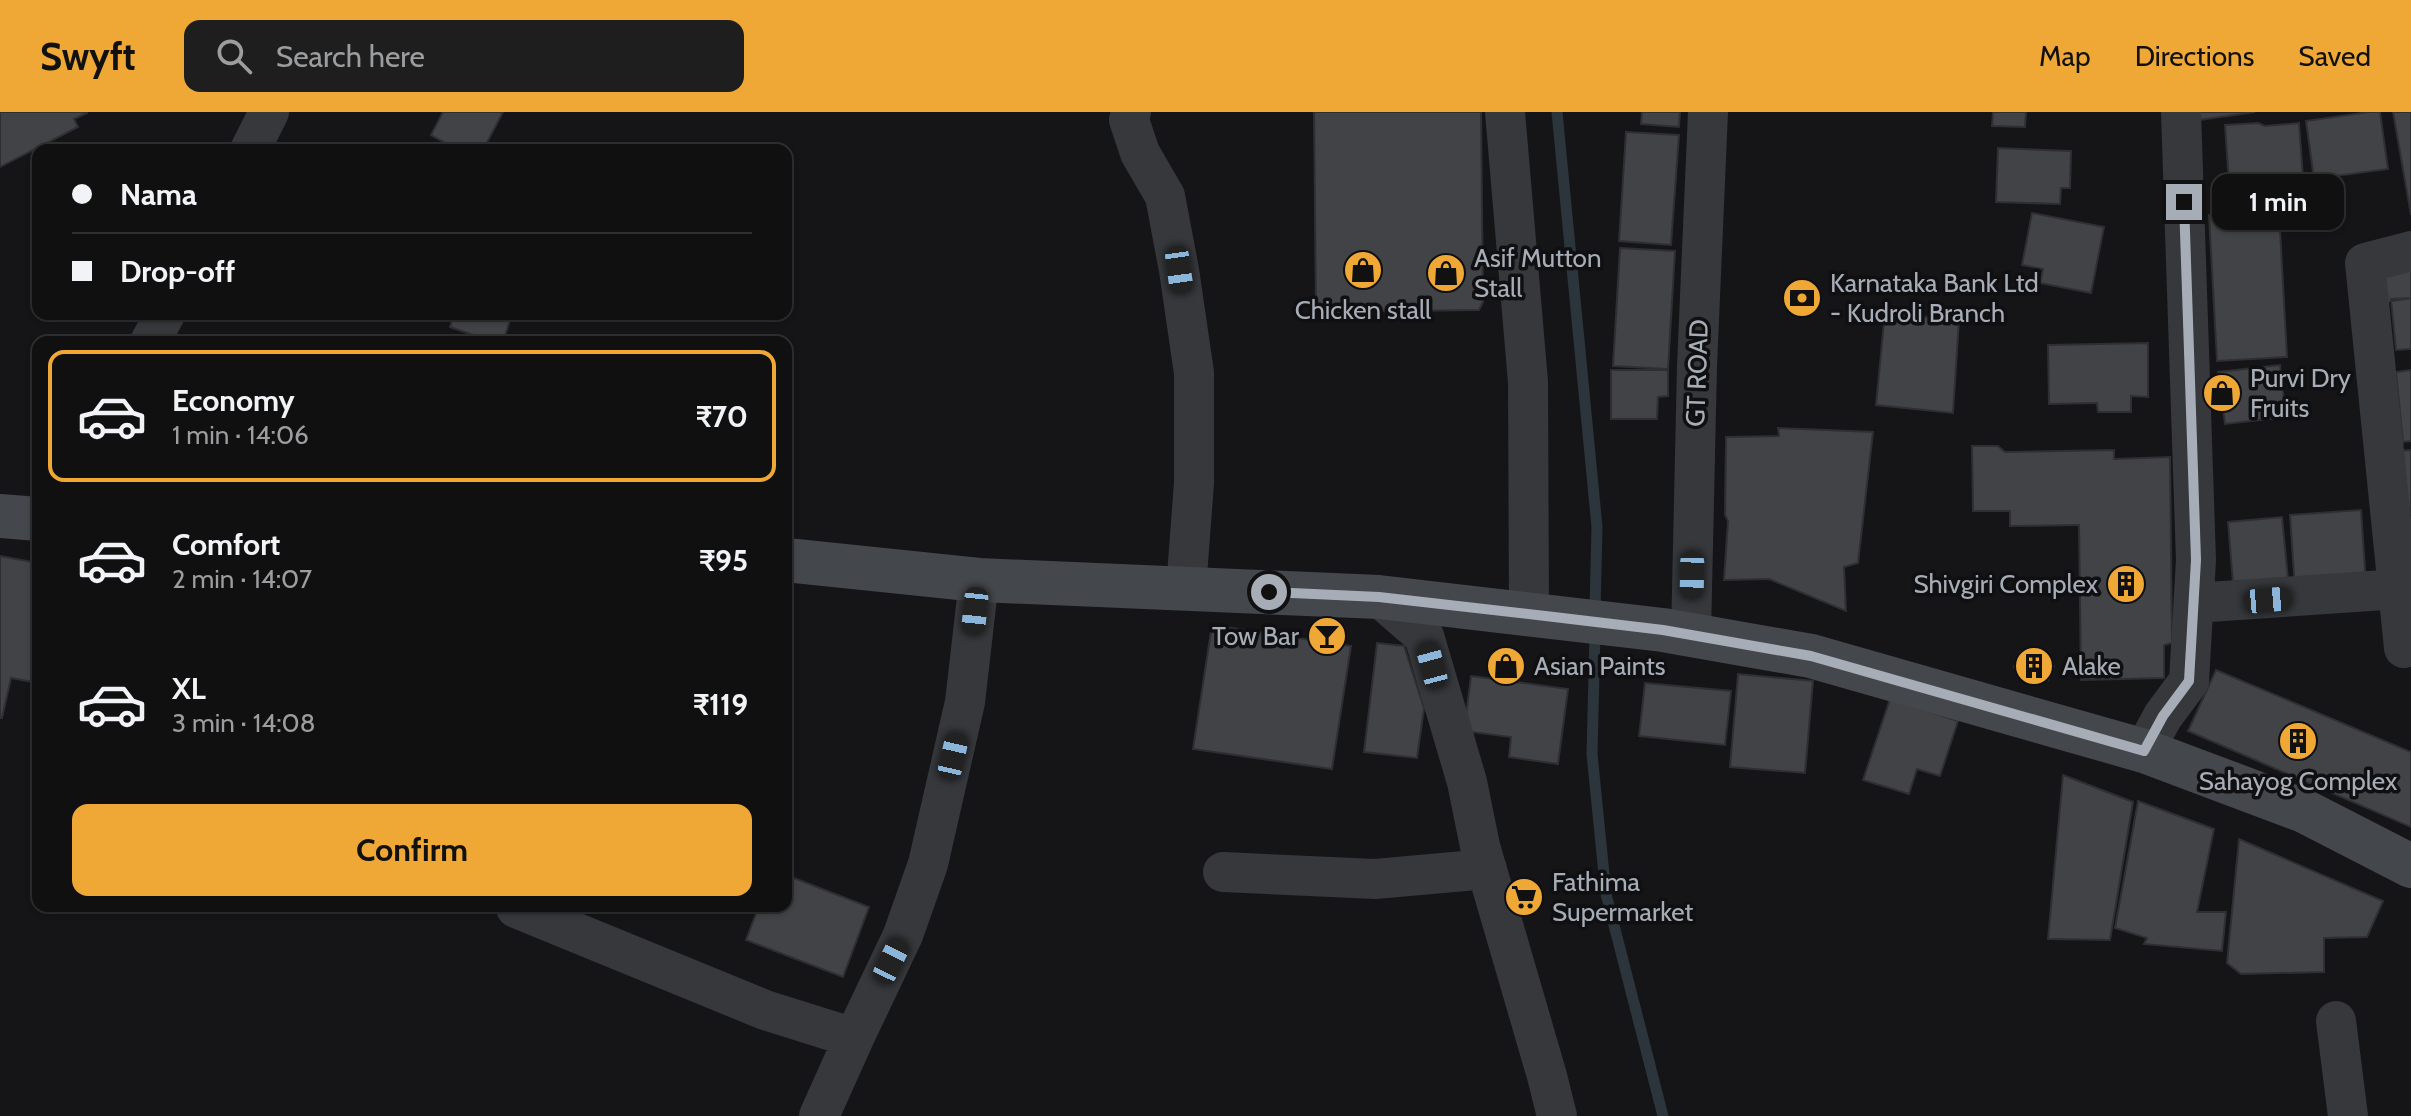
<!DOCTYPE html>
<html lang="en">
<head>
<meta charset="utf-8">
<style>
  :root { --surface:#101011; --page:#1e1e1f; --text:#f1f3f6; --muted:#9c9d9f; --line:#303031; --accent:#efa835 }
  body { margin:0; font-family:Cabin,sans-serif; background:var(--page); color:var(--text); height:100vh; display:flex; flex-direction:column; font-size:30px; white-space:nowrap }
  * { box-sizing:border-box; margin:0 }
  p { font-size:26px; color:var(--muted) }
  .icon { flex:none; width:44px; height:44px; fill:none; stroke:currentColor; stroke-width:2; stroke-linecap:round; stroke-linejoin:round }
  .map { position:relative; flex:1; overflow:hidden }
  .details { position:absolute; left:32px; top:224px; width:760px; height:576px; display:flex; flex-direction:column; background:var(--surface); border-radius:16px; box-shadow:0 2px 6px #0004,0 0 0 2px var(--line) }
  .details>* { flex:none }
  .guide { position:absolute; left:32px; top:32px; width:760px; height:176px; border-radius:16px; box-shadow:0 2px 6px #0004,0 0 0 2px var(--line); display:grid; align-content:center; height:176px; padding:0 40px; background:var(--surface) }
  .end { position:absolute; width:36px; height:36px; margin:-18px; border:10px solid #a7adb7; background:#111; box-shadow:0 0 0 4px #111 }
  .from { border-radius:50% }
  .bubble { position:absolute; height:56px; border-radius:16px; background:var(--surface); box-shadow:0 2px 6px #0004,0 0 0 2px var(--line); font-size:26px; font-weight:700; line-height:56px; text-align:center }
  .car { position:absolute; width:24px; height:48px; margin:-24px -12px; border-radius:10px; box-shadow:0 0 6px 2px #0007; background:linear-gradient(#222 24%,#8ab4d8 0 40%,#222 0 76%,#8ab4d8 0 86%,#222 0) }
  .guide b { display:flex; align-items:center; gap:28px; height:76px; font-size:30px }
  .guide b+b { border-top:2px solid var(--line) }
  .guide i { width:20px; height:20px; background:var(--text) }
  ul { padding:14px 0 0; list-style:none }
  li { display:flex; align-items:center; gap:24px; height:132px; margin:0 16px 12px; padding:0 24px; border:4px solid transparent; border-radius:16px }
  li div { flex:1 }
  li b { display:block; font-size:30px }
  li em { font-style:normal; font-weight:700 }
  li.current { border-color:var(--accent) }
  li>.icon { width:72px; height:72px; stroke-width:1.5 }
  .button { display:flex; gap:16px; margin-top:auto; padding:16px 40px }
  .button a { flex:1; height:92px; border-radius:16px; background:var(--accent); color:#111; font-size:32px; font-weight:700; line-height:92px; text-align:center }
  header { display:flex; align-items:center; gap:48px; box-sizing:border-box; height:112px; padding:0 40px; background:var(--accent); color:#111 }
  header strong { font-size:38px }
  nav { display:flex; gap:44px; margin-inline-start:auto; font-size:28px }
  .search { width:560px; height:72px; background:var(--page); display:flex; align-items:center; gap:20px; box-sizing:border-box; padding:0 28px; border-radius:16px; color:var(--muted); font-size:30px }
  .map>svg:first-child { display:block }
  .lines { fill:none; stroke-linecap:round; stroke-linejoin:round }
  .stream { stroke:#2c353b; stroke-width:11 }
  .building { fill:#414347; stroke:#2f2f33; stroke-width:2 }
  .street { stroke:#36383c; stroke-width:40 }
  .secondary { stroke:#44474c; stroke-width:44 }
  .route { stroke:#a7adb7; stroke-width:10 }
  .labels { text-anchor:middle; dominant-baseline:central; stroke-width:7; stroke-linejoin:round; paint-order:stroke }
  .poi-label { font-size:26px; fill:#a7adb7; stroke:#101012; text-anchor:start }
  .street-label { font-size:26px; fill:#a7adb7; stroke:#101012 }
</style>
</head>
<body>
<header>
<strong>Swyft</strong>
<div class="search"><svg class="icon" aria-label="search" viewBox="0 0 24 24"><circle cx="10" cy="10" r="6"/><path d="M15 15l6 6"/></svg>Search here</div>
<nav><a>Map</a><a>Directions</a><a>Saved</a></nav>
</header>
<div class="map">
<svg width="2411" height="1004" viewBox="0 0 2411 1004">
  <rect width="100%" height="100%" fill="#151517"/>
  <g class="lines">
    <path class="stream" d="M1557,0L1597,415L1595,499
      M1595,521L1592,642L1606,782L1663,1004"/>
  </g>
  <path class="building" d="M0,0H87V1L74,7L78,15L0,55Z
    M443,0H503L483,38H458L431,23Z
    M1314,0H1481L1483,190L1479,198L1316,200Z
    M1642,0H1680L1679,15L1641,12Z
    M1993,0H2026L2025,15L1992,14Z
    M2199,0H2255L2199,8Z
    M2369,0H2380L2388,57L2314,67L2306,9Z
    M2393,0H2411V103Z
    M2258,11L2265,14L2299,11L2303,66L2229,71L2225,13Z
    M1626,20L1679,23L1671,133L1619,129Z
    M1998,36L2071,39L2070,76H2061L2060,92L1996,90Z
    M2279,99L2287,245L2217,249L2209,103Z
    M2032,101L2104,115L2091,181L2040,171L2043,157L2022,153Z
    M1620,136L1675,139L1668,257L1613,254Z
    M2411,147V186L2386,190L2380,152Z
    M2411,186V237L2396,238L2391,187Z
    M1885,200L1959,209L1953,301L1876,293Z
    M461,202H512L503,230H494L450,215L453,204L459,206Z
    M2148,231V285L2131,284V300H2098L2097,291L2049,292L2048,233Z
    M2280,253L2286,305L2225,312L2218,260Z
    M1611,258H1668V284L1658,285L1657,307H1611Z
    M2411,258V329L2403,330L2396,260Z
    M1778,316L1873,320L1858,451L1844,455L1846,499L1769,467L1724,468L1728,409L1725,403L1726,325L1779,324Z
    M1972,334H1998L2005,340L2114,338V347L2170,345L2172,531L2164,533V566L2081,568L2079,413L2010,414V399H1973Z
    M2411,338V401H2403L2397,339Z
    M2361,398L2366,472L2295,477L2290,403Z
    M2282,405L2288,467L2233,471L2228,410Z
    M0,444L38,451V571L11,566L2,606H0Z
    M1212,513L1351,534L1332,657L1193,637Z
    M1377,531L1404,534L1424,596L1417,646L1364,640Z
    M2020,540L2054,554L2048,568L2014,555Z
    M2216,558L2411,640V715L2188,619Z
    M1738,562L1813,569L1805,661L1730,655Z
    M1471,564L1568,577L1558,652L1509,645L1511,625L1464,619Z
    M1645,571L1731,579L1725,633L1639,624Z
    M1890,587L1958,609L1940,664L1917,657L1909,682L1863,668Z
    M2063,663L2133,690L2110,828L2048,827Z
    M2138,689L2214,717L2197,800H2226L2222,839L2144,832L2147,826L2115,816Z
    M2239,727L2383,789L2367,825L2324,826V860L2241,862L2227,851Z
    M786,763L869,795L843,865L746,828L759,794H786Z"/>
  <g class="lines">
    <path class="street" d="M1131,0L1129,8L1140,41L1165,84L1179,158L1194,261V371L1186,477
      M1505,0L1528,270L1529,502
      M250,38L269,0
      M150,230L165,202
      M1379,485L1424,524L1467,670L1480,734L1547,964L1557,1004
      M2194,491L2399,477
      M1691,523L1697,254L1708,0
      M2404,536L2365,151L2411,139
      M2144,639L2163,604L2189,569L2196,448L2181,0
      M1223,760L1375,767L1487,757
      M516,796L765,898L854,926L903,823L928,752L965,590L979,468
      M2336,909L2348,1004
      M819,1004L854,926"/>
    <path class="secondary" d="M0,404L38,407
      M786,448L979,468L1379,485L1663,518L1811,544L2144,639L2304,699L2411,754"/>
  </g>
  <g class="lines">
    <path class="route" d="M1269,480L1379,485L1554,505L1663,518L1811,544L2144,639L2163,604L2189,569L2196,448L2184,90"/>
  </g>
  <defs>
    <g id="shop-disc" transform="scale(2)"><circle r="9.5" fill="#efa835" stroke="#101012"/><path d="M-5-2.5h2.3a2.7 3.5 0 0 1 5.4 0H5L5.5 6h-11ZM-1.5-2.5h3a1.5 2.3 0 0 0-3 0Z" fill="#111"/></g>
    <g id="bank-disc" transform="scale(2)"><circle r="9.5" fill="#efa835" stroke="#101012"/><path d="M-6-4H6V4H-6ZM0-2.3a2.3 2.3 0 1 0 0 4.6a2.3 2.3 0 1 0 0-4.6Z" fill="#111"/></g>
    <g id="building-disc" transform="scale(2)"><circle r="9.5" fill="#efa835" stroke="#101012"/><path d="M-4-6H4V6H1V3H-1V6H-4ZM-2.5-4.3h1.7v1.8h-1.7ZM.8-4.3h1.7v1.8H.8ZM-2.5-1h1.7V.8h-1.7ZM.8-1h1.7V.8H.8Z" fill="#111"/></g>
    <g id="bar-disc" transform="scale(2)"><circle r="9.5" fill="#efa835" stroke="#101012"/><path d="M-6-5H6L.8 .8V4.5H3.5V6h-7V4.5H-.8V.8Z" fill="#111"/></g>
    <g id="supermarket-disc" transform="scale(2)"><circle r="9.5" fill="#efa835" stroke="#101012"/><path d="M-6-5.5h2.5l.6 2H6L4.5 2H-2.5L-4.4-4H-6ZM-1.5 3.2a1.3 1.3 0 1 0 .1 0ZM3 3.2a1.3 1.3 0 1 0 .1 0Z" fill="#111"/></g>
  </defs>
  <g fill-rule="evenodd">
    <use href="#shop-disc" x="1363" y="158"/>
    <use href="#shop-disc" x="1446" y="161"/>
    <use href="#bank-disc" x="1802" y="186"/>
    <use href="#shop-disc" x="2222" y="281"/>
    <use href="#building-disc" x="2126" y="472"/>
    <use href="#bar-disc" x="1327" y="524"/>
    <use href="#shop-disc" x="1506" y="554"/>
    <use href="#building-disc" x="2034" y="554"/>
    <use href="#building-disc" x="2298" y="629"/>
    <use href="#supermarket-disc" x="1524" y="785"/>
  </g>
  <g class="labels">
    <g class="poi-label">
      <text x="1474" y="146">Asif Mutton<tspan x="1474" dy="30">Stall</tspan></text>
      <text x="1830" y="171">Karnataka Bank Ltd<tspan x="1830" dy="30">- Kudroli Branch</tspan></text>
      <text x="1363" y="198" text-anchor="middle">Chicken stall</text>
      <text x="2250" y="266">Purvi Dry<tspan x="2250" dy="30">Fruits</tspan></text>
      <text x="2098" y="472" text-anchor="end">Shivgiri Complex</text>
      <text x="1299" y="524" text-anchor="end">Tow Bar</text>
      <text x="1534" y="554">Asian Paints</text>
      <text x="2062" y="554">Alake</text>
      <text x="2298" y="669" text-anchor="middle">Sahayog Complex</text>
      <text x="1552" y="770">Fathima<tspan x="1552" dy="30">Supermarket</tspan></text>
    </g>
    <g class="street-label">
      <text transform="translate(1697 261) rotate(-88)">GT ROAD</text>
    </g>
  </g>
</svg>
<i class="end from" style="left:1269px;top:480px"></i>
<i class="end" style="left:2184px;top:90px"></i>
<div class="bubble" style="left:2212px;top:62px;width:132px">1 min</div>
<i class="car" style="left:1179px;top:158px;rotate:172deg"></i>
<i class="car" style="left:1692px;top:463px;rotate:181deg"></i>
<i class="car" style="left:2268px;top:488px;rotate:85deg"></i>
<i class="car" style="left:975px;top:499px;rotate:186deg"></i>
<i class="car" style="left:1432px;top:553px;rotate:345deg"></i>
<i class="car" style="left:953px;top:644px;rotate:13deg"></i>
<i class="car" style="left:891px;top:849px;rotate:26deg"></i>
<div class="guide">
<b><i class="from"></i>Nama</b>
<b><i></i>Drop-off</b>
</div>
<section class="details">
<ul>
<li class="current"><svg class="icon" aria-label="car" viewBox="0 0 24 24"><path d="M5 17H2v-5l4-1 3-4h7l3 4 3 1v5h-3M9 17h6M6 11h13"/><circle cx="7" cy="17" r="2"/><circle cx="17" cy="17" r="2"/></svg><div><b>Economy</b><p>1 min · 14:06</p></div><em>₹70</em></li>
<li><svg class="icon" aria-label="car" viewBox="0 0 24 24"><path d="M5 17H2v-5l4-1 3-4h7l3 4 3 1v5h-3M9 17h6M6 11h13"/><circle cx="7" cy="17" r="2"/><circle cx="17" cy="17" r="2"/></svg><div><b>Comfort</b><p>2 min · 14:07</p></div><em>₹95</em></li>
<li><svg class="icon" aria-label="car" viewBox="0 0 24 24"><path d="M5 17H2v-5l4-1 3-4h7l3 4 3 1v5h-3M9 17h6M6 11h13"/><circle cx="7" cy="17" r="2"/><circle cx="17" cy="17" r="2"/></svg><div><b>XL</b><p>3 min · 14:08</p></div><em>₹119</em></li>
</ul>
<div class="button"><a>Confirm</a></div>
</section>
</div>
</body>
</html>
